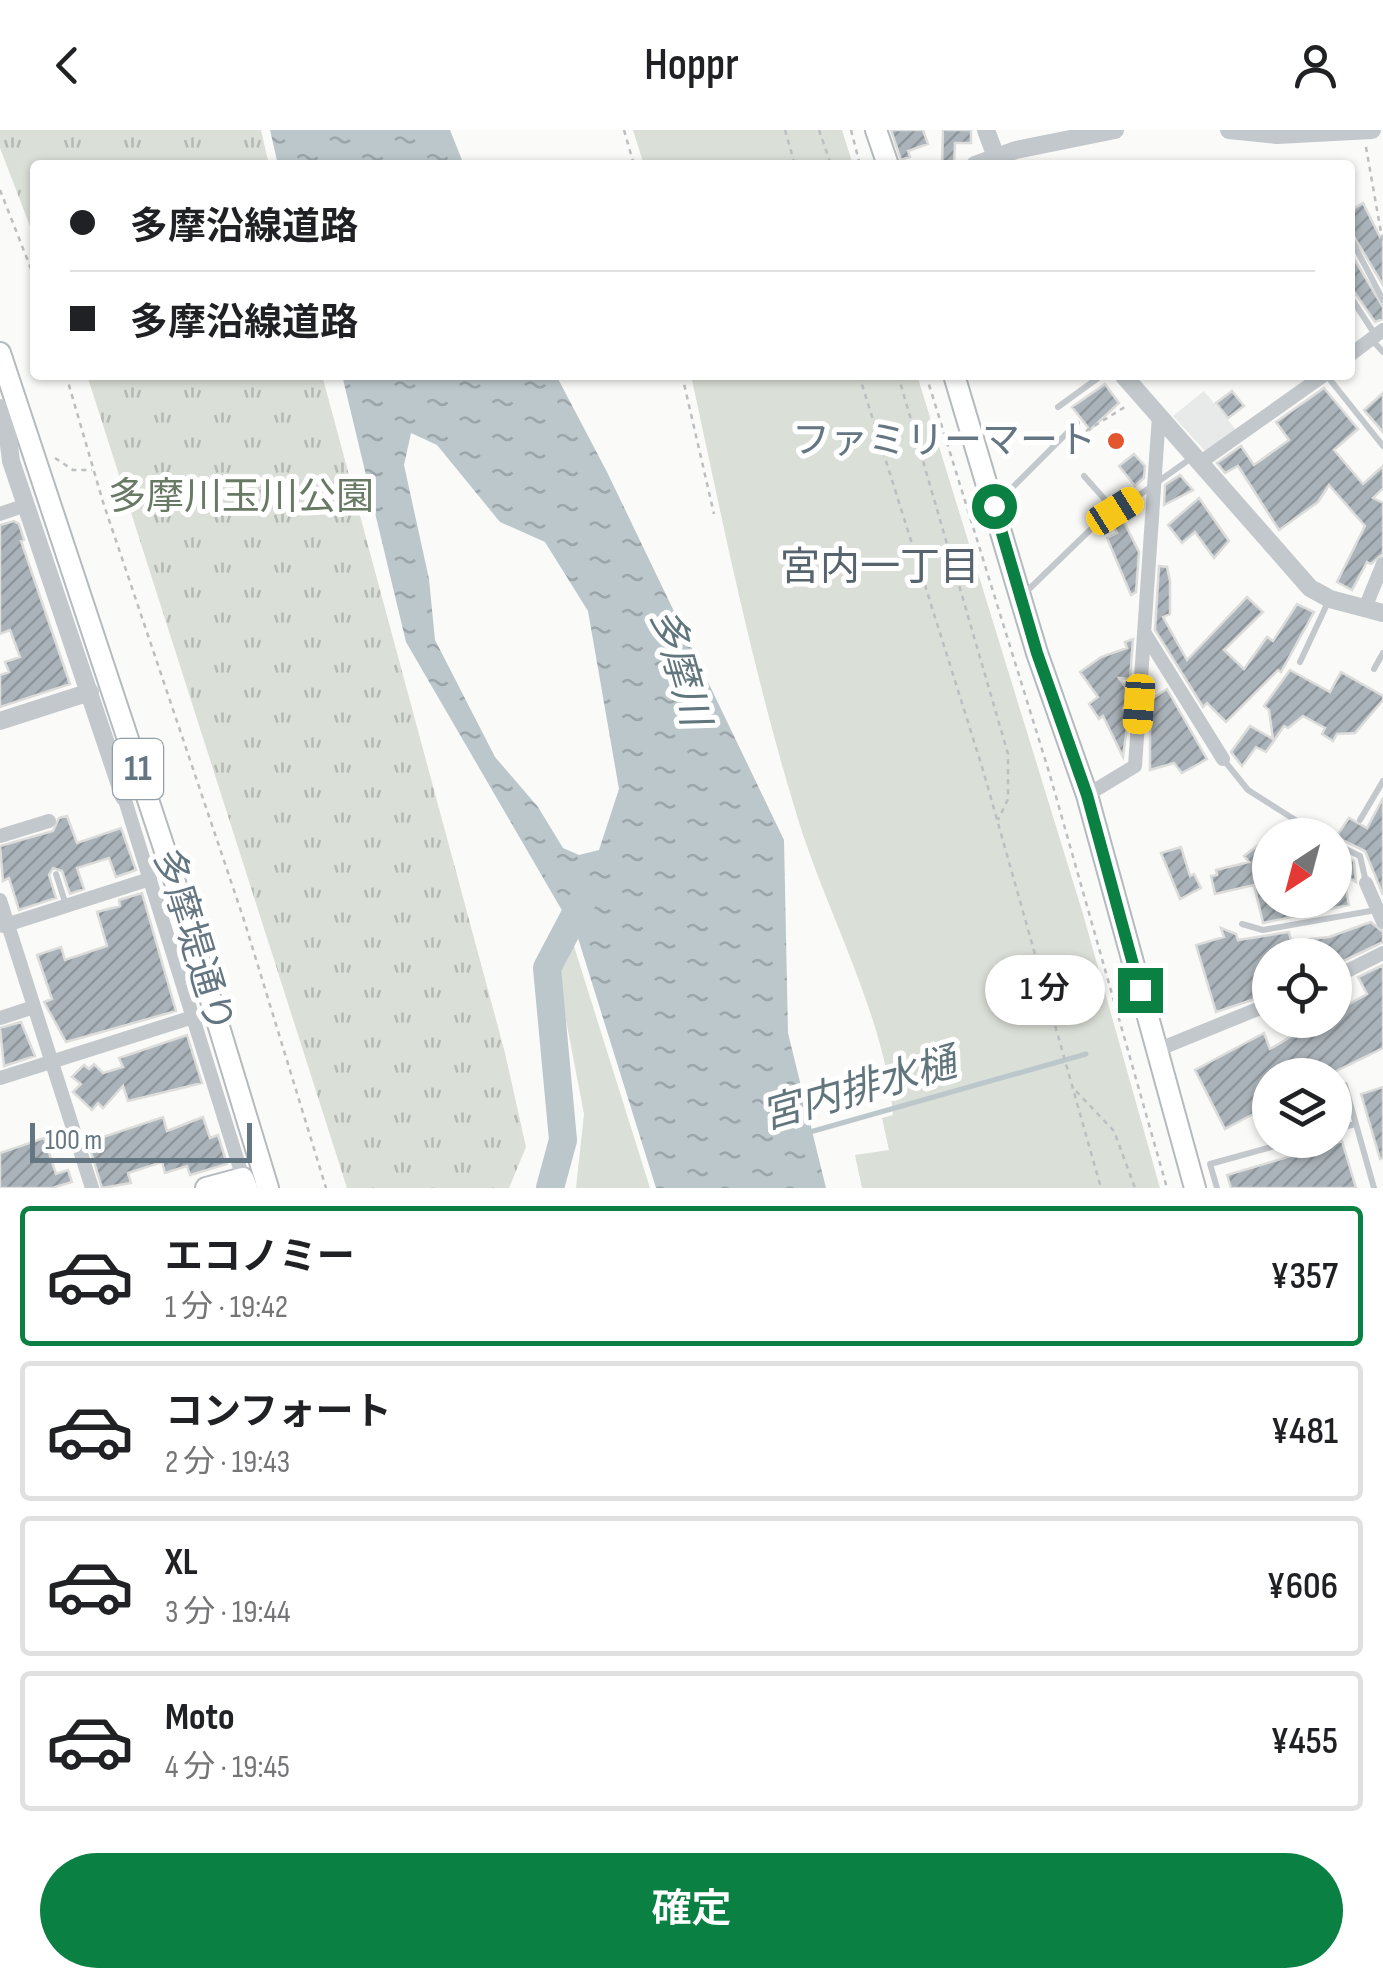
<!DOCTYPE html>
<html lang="ja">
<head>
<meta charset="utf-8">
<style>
  :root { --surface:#fff; --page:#f2f2f2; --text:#202124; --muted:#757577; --line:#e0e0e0; --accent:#0b8043 }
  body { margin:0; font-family:"Sofia Sans Condensed","Noto Sans JP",sans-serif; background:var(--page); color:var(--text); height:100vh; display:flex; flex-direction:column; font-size:38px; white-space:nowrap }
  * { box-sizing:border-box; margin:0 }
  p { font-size:32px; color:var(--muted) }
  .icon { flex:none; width:55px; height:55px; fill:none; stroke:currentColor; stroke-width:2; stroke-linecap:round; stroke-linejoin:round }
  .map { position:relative; height:1058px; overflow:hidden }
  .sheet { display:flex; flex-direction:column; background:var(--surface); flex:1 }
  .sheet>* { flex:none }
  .guide { position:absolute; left:30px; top:30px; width:1325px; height:220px; border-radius:10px; box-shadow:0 2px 8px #0004; display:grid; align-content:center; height:220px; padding:0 40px; background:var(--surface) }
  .needle { width:65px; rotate:216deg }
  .controls { position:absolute; left:1252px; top:688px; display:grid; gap:20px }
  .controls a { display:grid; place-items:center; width:100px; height:100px; border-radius:50%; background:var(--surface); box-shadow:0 2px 8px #0004; font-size:50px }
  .scale { position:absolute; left:30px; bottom:25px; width:222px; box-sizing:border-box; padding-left:10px; border:5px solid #657683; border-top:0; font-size:28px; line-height:35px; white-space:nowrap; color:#657683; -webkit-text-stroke:8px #fff; paint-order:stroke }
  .end { position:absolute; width:45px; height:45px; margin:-22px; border:12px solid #0b8043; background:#fff; box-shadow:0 0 0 5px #fff }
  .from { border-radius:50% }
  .bubble { position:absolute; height:70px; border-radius:35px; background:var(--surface); box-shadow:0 2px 8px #0004; font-size:32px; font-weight:600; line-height:70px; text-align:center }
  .car { position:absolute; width:30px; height:60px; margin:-30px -15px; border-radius:12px; box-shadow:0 0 8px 2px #0007; background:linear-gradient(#f5c518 24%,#345 0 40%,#f5c518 0 76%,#345 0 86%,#f5c518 0) }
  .guide b { display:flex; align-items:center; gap:35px; height:95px; font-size:38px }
  .guide b+b { border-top:2px solid var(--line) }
  .guide i { width:25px; height:25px; background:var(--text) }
  ul { padding:18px 0 0; list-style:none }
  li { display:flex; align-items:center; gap:30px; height:140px; margin:0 20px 15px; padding:0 20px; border:5px solid var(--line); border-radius:10px }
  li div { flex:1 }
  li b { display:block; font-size:38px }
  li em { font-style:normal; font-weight:600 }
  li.selected { border-color:var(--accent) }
  li>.icon { width:90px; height:90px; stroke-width:1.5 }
  .primary-button { display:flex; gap:20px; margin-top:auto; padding:20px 40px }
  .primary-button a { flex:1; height:115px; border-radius:60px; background:var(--accent); color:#fff; font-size:40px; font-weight:600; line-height:115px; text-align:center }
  header { display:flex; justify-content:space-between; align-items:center; height:130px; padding:0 40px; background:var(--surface); font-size:45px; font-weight:600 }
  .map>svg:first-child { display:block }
  .built { fill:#e8e9e9 }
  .grass { fill:#dadfd7 }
  .park { fill:url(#park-tufts) }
  .water { fill:url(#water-ripples); fill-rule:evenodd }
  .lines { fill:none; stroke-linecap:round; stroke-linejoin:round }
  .stream { stroke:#bbc7cb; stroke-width:5 }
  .river { stroke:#bbc7cb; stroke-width:28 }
  .building { fill:url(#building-hatch); stroke:#dcdcda; stroke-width:2.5 }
  .primary-casing { stroke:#b5babe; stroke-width:24 }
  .path { stroke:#bbbfc2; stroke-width:2.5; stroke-dasharray:5 5; stroke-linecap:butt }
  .service { stroke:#c3c8cc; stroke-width:6 }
  .minor { stroke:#c3c8cc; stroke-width:14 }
  .tertiary { stroke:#c3c8cc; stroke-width:18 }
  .primary { stroke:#fff; stroke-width:20 }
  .route { stroke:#0b8043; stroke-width:12 }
  .poi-dot { fill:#e4572e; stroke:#fff; stroke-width:4 }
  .labels { text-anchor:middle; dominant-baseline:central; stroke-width:10; stroke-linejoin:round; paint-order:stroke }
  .shield { fill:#fff; stroke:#939fa8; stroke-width:2.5 }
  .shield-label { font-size:35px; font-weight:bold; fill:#657683 }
  .poi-label { font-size:38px; fill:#657683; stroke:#fff; text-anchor:end }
  .park-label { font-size:38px; fill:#687a64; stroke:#fff }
  .street-label { font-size:38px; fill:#657683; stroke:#fff }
  .neighbourhood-label { font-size:40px; fill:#57646e; stroke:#fff }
  .water-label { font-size:40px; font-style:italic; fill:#60757c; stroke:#fff }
</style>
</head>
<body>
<header><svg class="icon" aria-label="back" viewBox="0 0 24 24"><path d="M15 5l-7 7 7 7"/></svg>Hoppr<svg class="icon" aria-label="person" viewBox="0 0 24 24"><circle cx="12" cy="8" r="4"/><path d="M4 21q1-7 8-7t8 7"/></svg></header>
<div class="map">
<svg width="1383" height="1058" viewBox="0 0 1383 1058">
  <defs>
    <pattern id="park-tufts" width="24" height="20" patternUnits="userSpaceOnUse" patternTransform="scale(2.5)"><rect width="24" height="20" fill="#dadfd7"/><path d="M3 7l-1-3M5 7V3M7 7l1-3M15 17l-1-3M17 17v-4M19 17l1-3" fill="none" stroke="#b4b9b4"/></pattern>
    <pattern id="water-ripples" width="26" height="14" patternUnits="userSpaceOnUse" patternTransform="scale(2.5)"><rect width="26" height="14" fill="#bbc7cb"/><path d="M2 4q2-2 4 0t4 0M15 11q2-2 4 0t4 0" fill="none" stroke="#9ca6aa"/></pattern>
    <pattern id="building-hatch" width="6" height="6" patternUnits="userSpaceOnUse" patternTransform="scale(2.5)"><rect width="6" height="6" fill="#aab3b9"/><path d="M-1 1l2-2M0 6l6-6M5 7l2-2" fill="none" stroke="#8e969c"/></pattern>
  </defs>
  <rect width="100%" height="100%" fill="#fafaf8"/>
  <path class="built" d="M1204,261L1237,301L1206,322L1173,286Z"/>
  <path class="grass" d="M633,0H842L853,35H644Z
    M691,245H917L1083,784L1160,1058H862L855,1025L889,1020L882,988L893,985C886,889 826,781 798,689C753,543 723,394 691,245Z
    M573,813L650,1058H576L584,984L557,843L567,814Z"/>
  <path class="park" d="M0,0H261L269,35H35V109L0,18Z
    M87,245H322L505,923L526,1017L509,1058H347Z"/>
  <path class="water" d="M270,0H450L464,35H278Z
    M342,245H556L607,342L784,710L788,903L826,1058H656L578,808L406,512ZM411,303L437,315L500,392L545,412L588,481L619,659L599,720L579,725L563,718L538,677L495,627L435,510L429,449L404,335Z"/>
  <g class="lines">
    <path class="stream" d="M810,1002L1086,924"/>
    <path class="river" d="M550,1058L563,1010L547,838L587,762"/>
  </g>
  <path class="building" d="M891,0H923L928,14L908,21L910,27L901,30Z
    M943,0H971V13H955L954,35H942Z
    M1363,73L1380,107L1383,105V155L1350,100V81Z
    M1350,122L1383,177V189L1375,192L1350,156Z
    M1105,254L1119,273L1090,300L1072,277Z
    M1324,258L1358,299L1334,320L1363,354L1383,336V358L1373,368L1383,373V424L1371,434L1367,432L1352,460L1337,452L1365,396L1329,355L1318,372L1279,400L1238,336L1225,343L1217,333L1241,316L1254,335L1289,310L1276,292Z
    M1232,261L1244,276L1228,288L1216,273Z
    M1383,263V302L1364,280Z
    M1134,324L1145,336L1144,348L1135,356L1119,336Z
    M1180,345L1193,360L1164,375L1165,355Z
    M1199,368L1229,411L1214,428L1195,402L1182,413L1168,395Z
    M1121,386L1139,422L1136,462L1131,465L1107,408L1117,403L1112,393Z
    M14,391L19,394L24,410L21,411L70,554L0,577V545L9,542L5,532L20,527L10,500L0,504V395Z
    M1159,436L1167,437L1170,451V484L1163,487L1187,530L1247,467L1263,482L1224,520L1244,539L1267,507L1273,511L1297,474L1314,482L1281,542L1278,540L1226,592L1207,573L1203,577L1155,500Z
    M1133,509L1130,549L1119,548L1129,562V574L1123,578L1128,590L1123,627L1103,586L1099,589L1089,574L1098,567L1080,542L1101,527L1127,518L1125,512Z
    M1290,540L1330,562L1341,542L1383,566V570L1355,603L1337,604L1333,611L1322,604L1325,598L1303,586L1288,598L1284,596L1266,622L1256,617L1242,636L1231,622L1250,596L1273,609L1269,580L1264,576Z
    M1167,559L1207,629L1182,643L1174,633L1150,640V570Z
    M1383,668V765L1365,721L1336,707L1349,688L1367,698Z
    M67,686L77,713L121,698L136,740L116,747L109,728L77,738L84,759L70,764L62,741L53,738L49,745L56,768L19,780L9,748L3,751L0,716L53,701L59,688Z
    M1270,706V770H1335V722L1354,731L1356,752L1343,744L1349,775L1263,793L1254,755L1215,764L1211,746L1217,745L1216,740L1249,732L1244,726Z
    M1181,717L1190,746L1194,744L1201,758L1180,769L1161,723Z
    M142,763L176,881L66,912L44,872L52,869L37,825L61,817L65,830L107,816L97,782L120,776L119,770Z
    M1371,792L1383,802V812L1335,835V825H1270V864L1216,882L1196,815L1224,807L1221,798L1236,804L1238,810L1289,802L1291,811L1329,807Z
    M1383,835V918L1328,945H1270V975L1225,999L1195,940L1264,903L1270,919L1319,890H1335V882L1367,864L1358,847Z
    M21,892L35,926L4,936L0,898Z
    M187,905L202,953L128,971L123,956L103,978L98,973L92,980L73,962L81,954L72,947L84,935L89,939L94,934L103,943L123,937L119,928Z
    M1383,957V1028L1380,1029L1361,964Z
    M163,987L167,1001L203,987L210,1008L218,1005L227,1034L190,1045L187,1036L165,1043L162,1032L128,1043L131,1053L102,1058L88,1012Z
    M44,1008L56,1044L68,1040L72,1052L52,1058H0V1023Z
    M1342,1011L1356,1058H1231L1227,1045Z"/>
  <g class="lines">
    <g class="primary-casing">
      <path id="primary" d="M876,0L888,35
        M0,223L171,739L268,1058
        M954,245L1037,523L1087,665L1195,1058
        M206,1058L243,1048L247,1058"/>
    </g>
    <path class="path" d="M624,0L634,35
      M785,0L795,35
      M819,0L831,35
      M851,0L860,35
      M1366,17L1383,114
      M0,60L35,149
      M66,245L103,372L244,790L326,1058
      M682,245L714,384
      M859,245L983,640L1101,1058
      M898,245L1008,624V669L998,690
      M926,245L1049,642L1167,1058
      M1086,301L1128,275
      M55,328L73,340H92
      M1076,961L1114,1001L1135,1058"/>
    <path class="service" d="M1350,107L1383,170
      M1350,166L1376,206
      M1372,210L1383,222
      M1327,246L1383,316
      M1058,277L1102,245
      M1084,346L1115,381
      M999,371L1077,293
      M1026,462L1090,400L1190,329
      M1300,532L1329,470
      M1374,539L1383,523
      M1223,629L1248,660L1319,705
      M1360,690L1383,651
      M1335,714L1360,726L1366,752
      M56,744L66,775
      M1242,794L1263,800L1376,780
      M1345,955L1374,1058
      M1335,999L1356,994
      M1217,1058L1210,1034L1297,1010"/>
    <path class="minor" d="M1350,225L1383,200
      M0,276L6,291
      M1201,332L1324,245
      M0,384L26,375
      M1365,478L1383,434
      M1144,502L1223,629
      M1087,665L1135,636L1159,285
      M124,667L243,1048
      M0,706L49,691
      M1366,753L1383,792
      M0,770L92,1058
      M3,796L150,749
      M1335,847L1383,823
      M0,888L34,877
      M1157,920L1270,874
      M0,948L193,887"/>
    <path class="tertiary" d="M986,0L999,35
      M1229,0L1277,5L1372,0
      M975,35L1016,20L1115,0
      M1123,245L1310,458L1330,469L1383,483
      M22,286L6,291L11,331L124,667
      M0,591L90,562"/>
    <use href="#primary" class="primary"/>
  </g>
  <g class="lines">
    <path class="route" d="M994,376L1037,523L1087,665L1140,860"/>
  </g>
  <circle class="poi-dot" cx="1116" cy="311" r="10"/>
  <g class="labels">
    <rect class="shield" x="113" y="609" width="50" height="60" rx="8"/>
    <g class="shield-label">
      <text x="138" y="639">11</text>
    </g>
    <g class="poi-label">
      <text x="1096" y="311">ファミリーマート</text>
    </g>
    <g class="park-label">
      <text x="241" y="367">多摩川玉川公園</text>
    </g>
    <g class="street-label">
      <text transform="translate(193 811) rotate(73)">多摩堤通り</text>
    </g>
    <g class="neighbourhood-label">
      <text x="880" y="438">宮内一丁目</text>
    </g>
    <g class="water-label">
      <text transform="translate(679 537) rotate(74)">多摩川</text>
      <text transform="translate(859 960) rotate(-16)">宮内排水樋</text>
    </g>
  </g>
</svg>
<div class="controls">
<a><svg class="needle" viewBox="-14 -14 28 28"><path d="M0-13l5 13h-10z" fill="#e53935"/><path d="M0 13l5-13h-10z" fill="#757577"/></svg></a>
<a><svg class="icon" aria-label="locate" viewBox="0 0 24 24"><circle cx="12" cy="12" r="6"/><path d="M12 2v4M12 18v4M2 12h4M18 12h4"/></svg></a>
<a><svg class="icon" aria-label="layers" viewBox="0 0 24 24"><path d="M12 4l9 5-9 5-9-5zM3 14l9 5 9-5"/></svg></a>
</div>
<div class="scale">100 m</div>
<i class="end from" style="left:994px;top:376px"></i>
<i class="end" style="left:1140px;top:860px"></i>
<div class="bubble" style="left:985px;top:825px;width:120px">1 分</div>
<i class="car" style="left:1115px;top:381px;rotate:58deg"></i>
<i class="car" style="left:1139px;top:574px;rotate:184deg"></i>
<div class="guide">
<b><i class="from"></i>多摩沿線道路</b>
<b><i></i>多摩沿線道路</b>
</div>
</div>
<section class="sheet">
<ul>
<li class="selected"><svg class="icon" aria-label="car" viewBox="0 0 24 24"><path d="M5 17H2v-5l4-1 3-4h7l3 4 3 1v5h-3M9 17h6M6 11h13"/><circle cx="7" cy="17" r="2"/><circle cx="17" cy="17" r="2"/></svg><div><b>エコノミー</b><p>1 分 · 19:42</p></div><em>¥357</em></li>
<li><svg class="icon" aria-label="car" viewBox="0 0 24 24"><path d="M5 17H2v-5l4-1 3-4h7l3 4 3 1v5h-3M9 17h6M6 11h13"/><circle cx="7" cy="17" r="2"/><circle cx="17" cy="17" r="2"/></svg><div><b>コンフォート</b><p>2 分 · 19:43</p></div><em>¥481</em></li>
<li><svg class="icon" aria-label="car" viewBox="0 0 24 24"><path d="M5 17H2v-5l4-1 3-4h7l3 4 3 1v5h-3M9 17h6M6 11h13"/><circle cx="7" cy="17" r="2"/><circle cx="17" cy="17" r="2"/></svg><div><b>XL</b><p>3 分 · 19:44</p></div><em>¥606</em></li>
<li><svg class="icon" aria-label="car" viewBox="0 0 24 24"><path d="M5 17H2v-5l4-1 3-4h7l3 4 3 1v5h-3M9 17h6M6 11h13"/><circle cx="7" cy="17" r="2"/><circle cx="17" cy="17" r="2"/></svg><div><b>Moto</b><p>4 分 · 19:45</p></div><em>¥455</em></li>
</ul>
<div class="primary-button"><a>確定</a></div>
</section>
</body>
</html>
